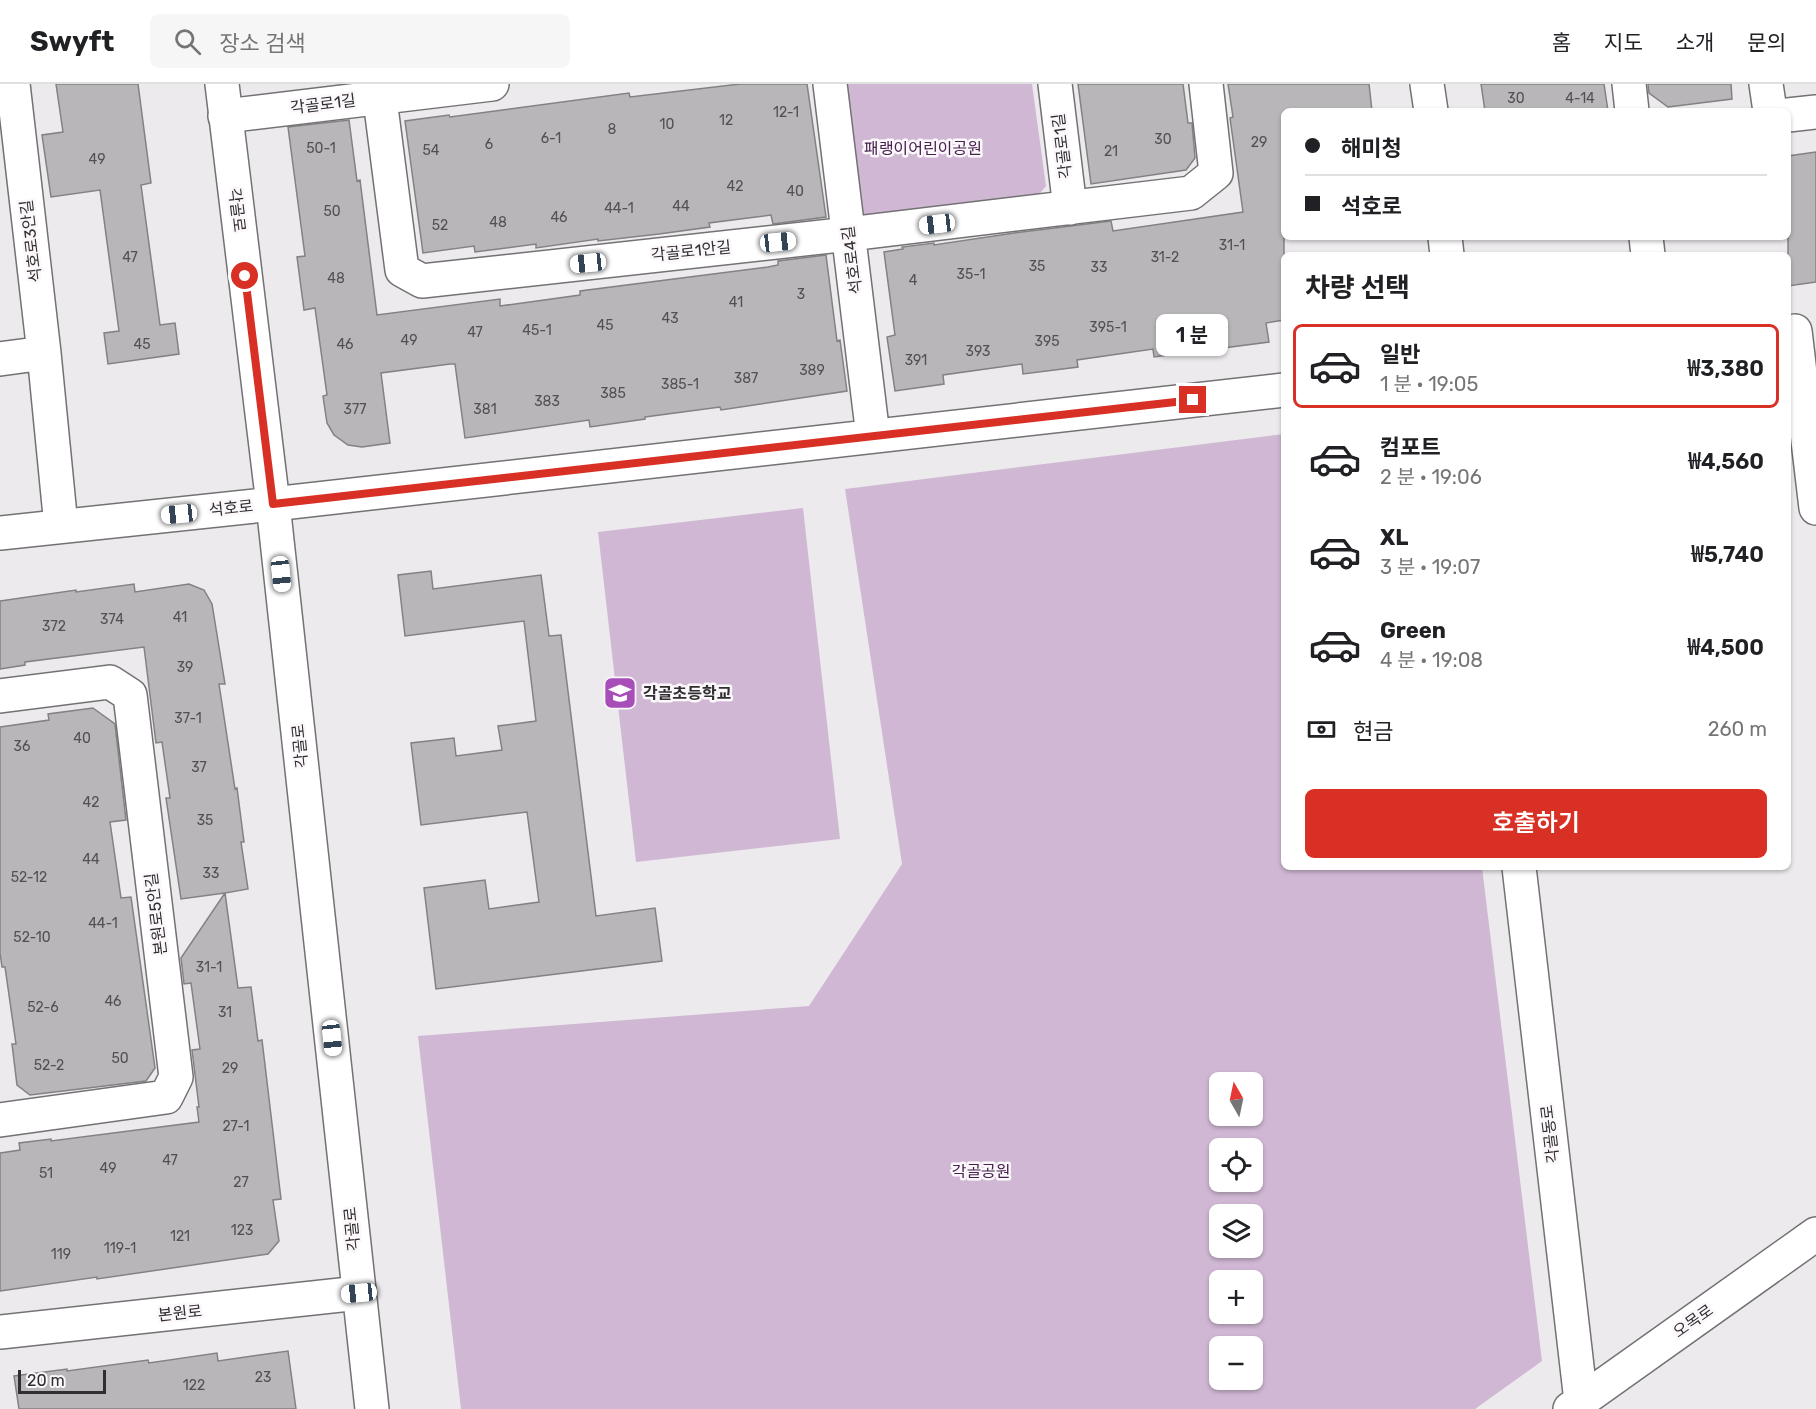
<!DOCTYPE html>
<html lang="ko">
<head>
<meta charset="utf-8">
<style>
  :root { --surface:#fff; --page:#f6f6f6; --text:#202124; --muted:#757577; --line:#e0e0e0; --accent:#d93025 }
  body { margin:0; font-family:Rubik,"Noto Sans KR",sans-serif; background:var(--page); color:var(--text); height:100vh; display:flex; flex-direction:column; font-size:22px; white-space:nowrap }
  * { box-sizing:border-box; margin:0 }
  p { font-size:20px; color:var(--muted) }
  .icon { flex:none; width:33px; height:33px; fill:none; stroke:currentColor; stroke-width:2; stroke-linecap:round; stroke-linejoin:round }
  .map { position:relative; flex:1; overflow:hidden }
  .drawer { position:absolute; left:1281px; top:168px; width:510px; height:618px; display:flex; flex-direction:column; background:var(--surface); border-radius:9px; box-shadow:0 2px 4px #0004 }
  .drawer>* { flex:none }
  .top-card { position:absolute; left:1281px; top:24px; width:510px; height:132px; border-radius:9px; box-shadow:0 2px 4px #0004; display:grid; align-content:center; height:132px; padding:0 24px; background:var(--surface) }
  .needle { width:39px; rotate:351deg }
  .buttons { position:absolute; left:1209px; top:988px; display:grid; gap:12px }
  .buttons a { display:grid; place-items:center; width:54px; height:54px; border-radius:9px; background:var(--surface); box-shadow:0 2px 4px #0004; font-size:30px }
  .scale { position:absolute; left:18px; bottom:15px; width:88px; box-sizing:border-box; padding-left:6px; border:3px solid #302f30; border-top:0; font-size:16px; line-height:21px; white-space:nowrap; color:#302f30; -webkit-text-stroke:4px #fbf7fb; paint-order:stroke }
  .end { position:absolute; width:27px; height:27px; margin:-14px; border:8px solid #d93025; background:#fff; box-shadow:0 0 0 3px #fff }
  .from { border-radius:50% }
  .bubble { position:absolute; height:42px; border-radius:9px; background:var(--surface); box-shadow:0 2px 4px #0004; font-size:20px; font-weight:600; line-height:42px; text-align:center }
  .car { position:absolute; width:18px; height:36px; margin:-18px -9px; border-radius:8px; box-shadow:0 0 4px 2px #0007; background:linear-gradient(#fff 24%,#345 0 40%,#fff 0 76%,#345 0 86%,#fff 0) }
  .top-card b { display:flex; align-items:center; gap:21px; height:57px; font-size:22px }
  .top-card b+b { border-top:2px solid var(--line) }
  .top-card i { width:15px; height:15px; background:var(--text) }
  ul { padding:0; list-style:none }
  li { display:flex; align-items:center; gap:18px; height:84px; margin:0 12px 9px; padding:0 12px; border:3px solid transparent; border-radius:9px }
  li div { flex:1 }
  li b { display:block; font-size:22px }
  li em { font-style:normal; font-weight:600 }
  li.selected { border-color:var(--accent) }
  li>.icon { width:54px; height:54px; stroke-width:1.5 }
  h2 { padding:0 24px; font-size:27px; line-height:72px }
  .pay { display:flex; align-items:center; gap:15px; height:66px; padding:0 24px; font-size:22px }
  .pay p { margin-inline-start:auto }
  .action { display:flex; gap:12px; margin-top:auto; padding:12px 24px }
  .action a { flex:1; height:69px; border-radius:9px; background:var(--accent); color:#fff; font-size:24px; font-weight:600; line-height:69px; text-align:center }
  header { display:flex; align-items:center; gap:36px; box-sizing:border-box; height:84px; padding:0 30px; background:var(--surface); border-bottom:2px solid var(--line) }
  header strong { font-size:28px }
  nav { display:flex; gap:33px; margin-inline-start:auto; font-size:21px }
  .search { width:420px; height:54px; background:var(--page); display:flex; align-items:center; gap:15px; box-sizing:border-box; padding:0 21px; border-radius:9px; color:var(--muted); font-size:22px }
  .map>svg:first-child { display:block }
  .green { fill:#d0b8d4; fill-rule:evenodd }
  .building { fill:#b9b6ba; stroke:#838184; stroke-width:1.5 }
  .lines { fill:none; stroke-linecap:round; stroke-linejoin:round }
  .minor-casing { stroke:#737174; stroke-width:36 }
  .major-casing { stroke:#737174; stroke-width:36 }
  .minor { stroke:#fff; stroke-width:33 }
  .major { stroke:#fff; stroke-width:33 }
  .route { stroke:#d93025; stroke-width:8 }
  .labels { text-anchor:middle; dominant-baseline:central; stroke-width:5; stroke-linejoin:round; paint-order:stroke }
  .number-label { font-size:14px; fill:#525152 }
  .street-label { font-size:16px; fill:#302f30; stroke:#fbf7fb }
  .park-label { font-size:16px; fill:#48224f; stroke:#fbf7fb }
  .poi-label { font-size:16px; font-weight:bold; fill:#302f30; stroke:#fbf7fb; text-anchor:start }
</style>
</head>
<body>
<header>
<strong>Swyft</strong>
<div class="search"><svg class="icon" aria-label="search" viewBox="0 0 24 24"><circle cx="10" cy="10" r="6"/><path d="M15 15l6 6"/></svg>장소 검색</div>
<nav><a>홈</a><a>지도</a><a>소개</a><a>문의</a></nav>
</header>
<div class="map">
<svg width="1816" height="1325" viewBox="0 0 1816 1325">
  <rect width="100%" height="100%" fill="#edeaee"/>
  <path class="green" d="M843,0H1032L1046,102L1037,113L872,136L860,127Z
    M1284,350V783H1482L1542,1277L1475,1325H461L418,952L809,922L902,780L845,405ZM1220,999H1252V1032H1220ZM1220,1065H1252V1098H1220ZM1220,1131H1252V1164H1220ZM1220,1197H1252V1230H1220ZM1220,1263H1252V1296H1220Z
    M803,424L840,755L636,778L598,448Z"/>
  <path class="building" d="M56,0H138L151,99L141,101L160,241L175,239L179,270L108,280L104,249L119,247L100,106L51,113L42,51L63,48Z
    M740,0H807L826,133L773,140L771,131L709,139L710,143L659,150L598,157V155L536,164V160L475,168L474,162L423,169L405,37L449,31L450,33L629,9L630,13Z
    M1078,0H1183L1188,39H1192L1195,74L1186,86L1091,100Z
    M1228,0H1369L1372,27H1284V236L1266,239L1269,258L1154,273L1153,265L1077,276L1078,283L1023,290L1022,280L943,291L944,300L895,307L887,253L895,251L884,168L903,165L902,163L934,159V161L1014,149L1111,137L1113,147L1243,128L1230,34L1233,33Z
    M1481,0H1604L1608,27H1485Z
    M1648,0H1731L1732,15L1668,23L1649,9Z
    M349,36L357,97L360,96L377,231L500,215V222L580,211V207L768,183L778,181V177L826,171L837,257L840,256L847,307L721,326L720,323L645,333V335L590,343L589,336L465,354L455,280H450L381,289L390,359L362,363L348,361L334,351L327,339L323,312L327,311L315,224L304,226L297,173L305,172L288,43Z
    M1816,68V198L1788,202V72Z
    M431,487L433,505L541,491L549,552L561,551L596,832L655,824L662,877L436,905L424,804L485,796L489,825L539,818L527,728L421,741L411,659L454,654L456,672L502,666L498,642L536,637L524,537L405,552L398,491Z
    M134,500L135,508L189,500L204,506L212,520L225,600H219L235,705L237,704L244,758H241L248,805L225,809L238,904L251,903L258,957L262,956L281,1115L273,1116L279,1157L268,1170L97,1195V1193L0,1207V1069L20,1066L19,1059L51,1055V1057L199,1038L197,1023H199L192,966L200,965L191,899L184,900L181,874L225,809L181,815L166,714H170L162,658L156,659L144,563L25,578V581L0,585V517L76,506V508Z
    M93,624L115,640L126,736L110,738L121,814L131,813L155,984L146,997L30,1011L17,1001L12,960H16L5,883H2L0,869V643L49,636L48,630Z
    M288,1267L296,1325H19L14,1292L67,1285V1287L148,1276L149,1279L217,1269L218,1277Z"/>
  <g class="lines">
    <g class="minor-casing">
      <path id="minor" d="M378,0L402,186L422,197L849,150L1191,109L1216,89L1206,0
        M830,0L873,352
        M1055,0L1070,124
        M1427,0L1431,27
        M1629,0L1632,27
        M1766,0L1770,27
        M1788,31L1816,28
        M225,32L492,0
        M1445,153L1447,171
        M1646,153L1648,171
        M1795,247L1816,424
        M44,269L61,442
        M0,275L44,269L13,0
        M273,420L1284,306
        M0,612L110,598L130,611L176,993L166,1013L0,1036
        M1519,783L1581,1317
        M0,1248L359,1209
        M1570,1325L1816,1150"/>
    </g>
    <g class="major-casing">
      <path id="major" d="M222,0L273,420L372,1325
        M0,449L273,420"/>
    </g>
    <use href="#minor" class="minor"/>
    <use href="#major" class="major"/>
  </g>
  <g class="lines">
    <path class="route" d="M245,192L273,420L1193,316"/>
  </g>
  <defs>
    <g id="school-square" transform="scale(1.725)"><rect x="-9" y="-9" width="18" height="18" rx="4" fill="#a84eb9" stroke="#fbf7fb"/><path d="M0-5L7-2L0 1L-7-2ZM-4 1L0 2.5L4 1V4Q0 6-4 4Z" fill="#fff"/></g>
  </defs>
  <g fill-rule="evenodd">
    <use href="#school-square" x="620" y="609"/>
  </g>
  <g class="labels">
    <g class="number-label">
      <text x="1516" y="14">30</text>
      <text x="1580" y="14">4-14</text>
      <text x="786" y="28">12-1</text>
      <text x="726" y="36">12</text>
      <text x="667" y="40">10</text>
      <text x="612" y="45">8</text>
      <text x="551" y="54">6-1</text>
      <text x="1163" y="55">30</text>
      <text x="1259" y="58">29</text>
      <text x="489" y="60">6</text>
      <text x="321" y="64">50-1</text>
      <text x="431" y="66">54</text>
      <text x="1111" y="67">21</text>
      <text x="97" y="75">49</text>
      <text x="735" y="102">42</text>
      <text x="795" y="107">40</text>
      <text x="681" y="122">44</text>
      <text x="619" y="124">44-1</text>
      <text x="332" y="127">50</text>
      <text x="559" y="133">46</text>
      <text x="498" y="138">48</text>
      <text x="440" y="141">52</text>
      <text x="1232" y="161">31-1</text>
      <text x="130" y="173">47</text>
      <text x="1165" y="173">31-2</text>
      <text x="1037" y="182">35</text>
      <text x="1099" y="183">33</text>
      <text x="971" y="190">35-1</text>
      <text x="336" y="194">48</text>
      <text x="913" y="196">4</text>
      <text x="801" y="210">3</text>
      <text x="736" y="218">41</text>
      <text x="670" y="234">43</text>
      <text x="605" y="241">45</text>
      <text x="1108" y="243">395-1</text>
      <text x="537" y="246">45-1</text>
      <text x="475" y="248">47</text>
      <text x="409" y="256">49</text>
      <text x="1047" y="257">395</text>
      <text x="142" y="260">45</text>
      <text x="345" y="260">46</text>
      <text x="978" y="267">393</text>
      <text x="916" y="276">391</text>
      <text x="812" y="286">389</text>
      <text x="746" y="294">387</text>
      <text x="680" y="300">385-1</text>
      <text x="613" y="309">385</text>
      <text x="547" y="317">383</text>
      <text x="355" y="325">377</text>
      <text x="485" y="325">381</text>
      <text x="180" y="533">41</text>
      <text x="112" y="535">374</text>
      <text x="54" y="542">372</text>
      <text x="185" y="583">39</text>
      <text x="188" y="634">37-1</text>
      <text x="82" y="654">40</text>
      <text x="22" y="662">36</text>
      <text x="199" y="683">37</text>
      <text x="91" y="718">42</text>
      <text x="205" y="736">35</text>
      <text x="91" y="775">44</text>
      <text x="211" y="789">33</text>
      <text x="29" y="793">52-12</text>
      <text x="103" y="839">44-1</text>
      <text x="32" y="853">52-10</text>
      <text x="209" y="883">31-1</text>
      <text x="113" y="917">46</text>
      <text x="43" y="923">52-6</text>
      <text x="225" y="928">31</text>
      <text x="120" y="974">50</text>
      <text x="49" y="981">52-2</text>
      <text x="230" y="984">29</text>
      <text x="236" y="1042">27-1</text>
      <text x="170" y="1076">47</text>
      <text x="108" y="1084">49</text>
      <text x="46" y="1089">51</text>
      <text x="241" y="1098">27</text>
      <text x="242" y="1146">123</text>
      <text x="180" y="1152">121</text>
      <text x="120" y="1164">119-1</text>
      <text x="61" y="1170">119</text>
      <text x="263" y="1293">23</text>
      <text x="194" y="1301">122</text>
    </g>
    <g class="street-label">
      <text transform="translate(323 20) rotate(-7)">각골로1길</text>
      <text transform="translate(1062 62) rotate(-97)">각골로1길</text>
      <text transform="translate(237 126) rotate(83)">각골로</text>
      <text transform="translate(31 157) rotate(-97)">석호로3안길</text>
      <text transform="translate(691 167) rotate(-6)">각골로1안길</text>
      <text transform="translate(852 176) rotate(-97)">석호로4길</text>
      <text transform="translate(231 424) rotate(-6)">석호로</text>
      <text transform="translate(300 662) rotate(-96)">각골로</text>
      <text transform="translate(156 830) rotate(-97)">본원로5안길</text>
      <text transform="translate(1550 1050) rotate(-97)">각골동로</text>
      <text transform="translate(352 1145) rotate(-96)">각골로</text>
      <text transform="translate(180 1229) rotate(-6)">본원로</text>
      <text transform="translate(1693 1237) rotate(-35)">오목로</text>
    </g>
    <g class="park-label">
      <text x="923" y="64">패랭이어린이공원</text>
      <text x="981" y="1087">각골공원</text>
    </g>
    <g class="poi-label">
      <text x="643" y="609">각골초등학교</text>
    </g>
  </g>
</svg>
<div class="buttons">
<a><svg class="needle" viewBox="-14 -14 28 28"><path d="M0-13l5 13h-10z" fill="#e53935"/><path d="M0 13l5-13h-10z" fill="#757577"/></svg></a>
<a><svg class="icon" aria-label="locate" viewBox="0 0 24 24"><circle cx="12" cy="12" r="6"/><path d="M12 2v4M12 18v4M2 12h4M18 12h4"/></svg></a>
<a><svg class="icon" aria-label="layers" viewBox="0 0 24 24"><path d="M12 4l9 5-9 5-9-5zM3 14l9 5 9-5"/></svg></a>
<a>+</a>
<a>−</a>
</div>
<div class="scale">20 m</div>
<i class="end from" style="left:245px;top:192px"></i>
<i class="end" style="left:1193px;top:316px"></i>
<div class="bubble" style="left:1156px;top:230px;width:72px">1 분</div>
<i class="car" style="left:937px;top:140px;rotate:263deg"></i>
<i class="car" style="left:778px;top:158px;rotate:84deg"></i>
<i class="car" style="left:588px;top:179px;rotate:264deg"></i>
<i class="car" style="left:179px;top:430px;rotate:264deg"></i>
<i class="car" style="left:281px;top:490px;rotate:174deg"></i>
<i class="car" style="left:332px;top:954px;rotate:174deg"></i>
<i class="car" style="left:359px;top:1209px;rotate:264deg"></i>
<div class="top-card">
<b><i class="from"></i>해미청</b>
<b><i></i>석호로</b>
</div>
<section class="drawer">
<h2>차량 선택</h2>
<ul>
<li class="selected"><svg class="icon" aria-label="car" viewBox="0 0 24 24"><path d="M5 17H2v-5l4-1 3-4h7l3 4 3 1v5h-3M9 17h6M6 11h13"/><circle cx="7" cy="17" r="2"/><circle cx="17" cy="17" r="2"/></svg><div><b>일반</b><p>1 분 · 19:05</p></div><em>₩3,380</em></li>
<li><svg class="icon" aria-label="car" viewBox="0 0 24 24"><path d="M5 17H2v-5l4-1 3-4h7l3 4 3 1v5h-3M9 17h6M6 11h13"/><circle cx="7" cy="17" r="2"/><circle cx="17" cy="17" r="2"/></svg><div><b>컴포트</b><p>2 분 · 19:06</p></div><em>₩4,560</em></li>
<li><svg class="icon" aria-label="car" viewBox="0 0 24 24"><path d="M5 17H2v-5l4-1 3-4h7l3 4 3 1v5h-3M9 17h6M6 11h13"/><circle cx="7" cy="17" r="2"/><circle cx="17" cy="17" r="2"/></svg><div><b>XL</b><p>3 분 · 19:07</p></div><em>₩5,740</em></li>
<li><svg class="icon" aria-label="car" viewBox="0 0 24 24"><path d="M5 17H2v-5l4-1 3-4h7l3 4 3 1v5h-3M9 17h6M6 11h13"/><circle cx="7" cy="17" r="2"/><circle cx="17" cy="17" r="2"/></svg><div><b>Green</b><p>4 분 · 19:08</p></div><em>₩4,500</em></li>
</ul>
<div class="pay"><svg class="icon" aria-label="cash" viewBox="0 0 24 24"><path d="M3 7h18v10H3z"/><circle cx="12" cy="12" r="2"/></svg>현금<p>260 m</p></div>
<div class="action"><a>호출하기</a></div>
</section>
</div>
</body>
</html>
